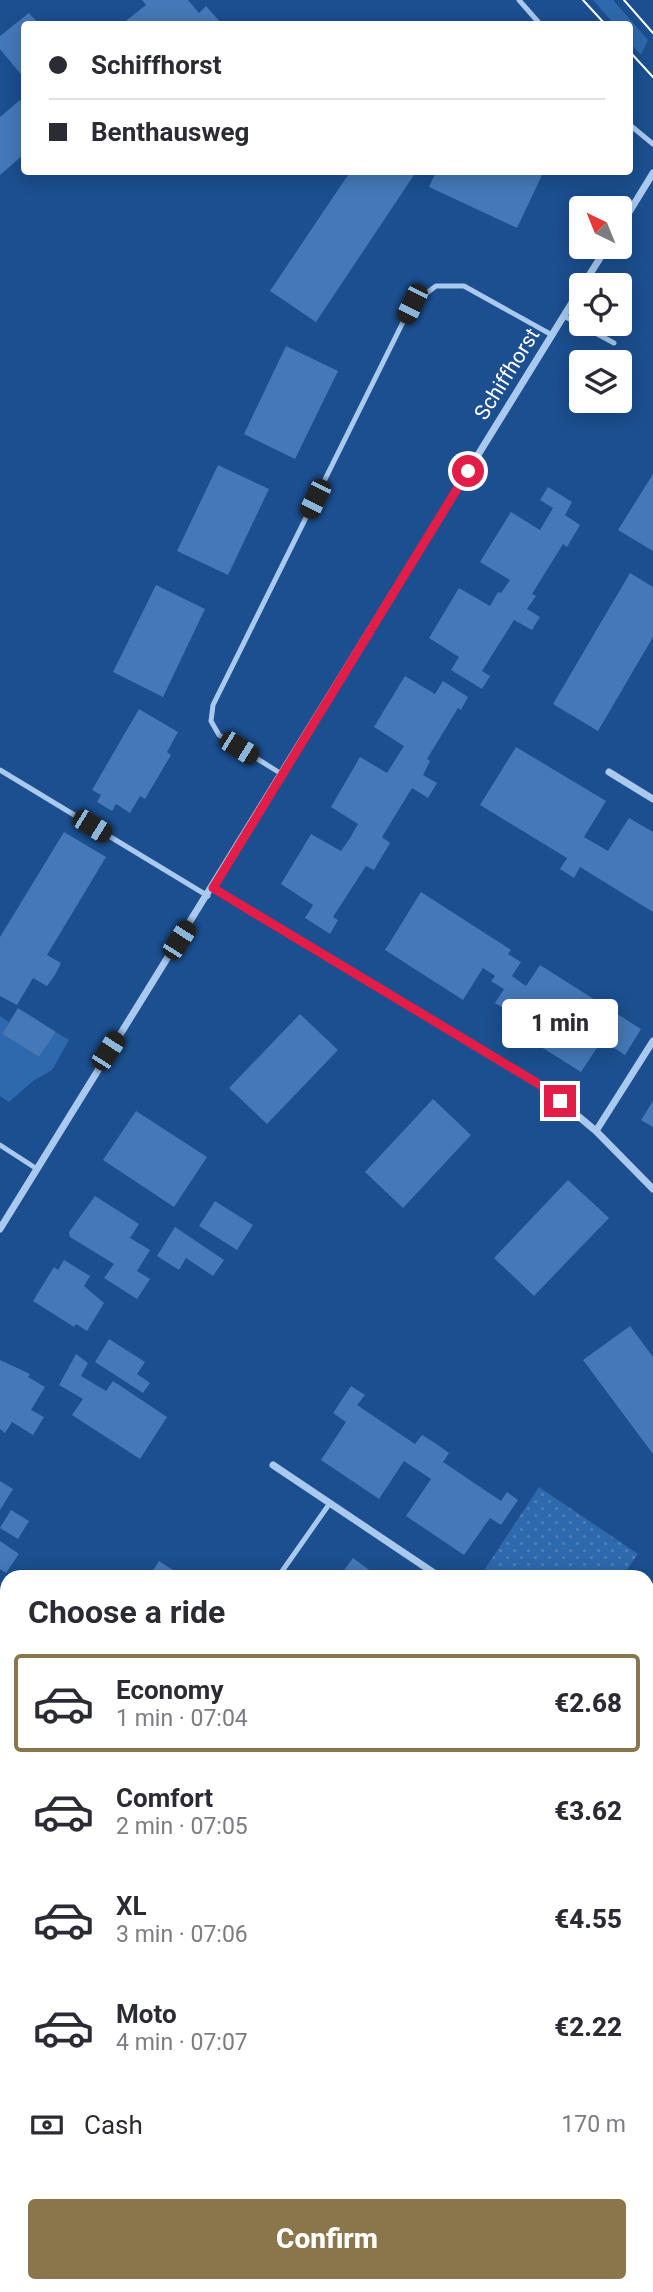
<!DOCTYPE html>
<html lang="en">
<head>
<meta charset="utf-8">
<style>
  :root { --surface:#fff; --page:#f7f7f7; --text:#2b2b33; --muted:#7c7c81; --line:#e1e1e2; --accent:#8a764a }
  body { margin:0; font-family:Roboto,sans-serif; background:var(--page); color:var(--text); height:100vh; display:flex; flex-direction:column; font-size:26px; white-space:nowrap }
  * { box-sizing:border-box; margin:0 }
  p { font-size:23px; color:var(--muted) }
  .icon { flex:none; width:38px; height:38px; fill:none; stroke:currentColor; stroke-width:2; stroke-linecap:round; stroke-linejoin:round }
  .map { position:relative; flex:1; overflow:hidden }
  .side { position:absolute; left:0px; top:1570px; width:654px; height:723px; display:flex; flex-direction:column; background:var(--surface); border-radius:21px 21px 0 0; box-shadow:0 4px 18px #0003 }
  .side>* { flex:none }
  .hud { position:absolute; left:21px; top:21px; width:612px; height:154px; border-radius:7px; box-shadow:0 4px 18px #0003; display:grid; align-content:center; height:154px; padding:0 28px; background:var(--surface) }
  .needle { width:46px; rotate:317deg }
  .fabs { position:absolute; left:569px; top:196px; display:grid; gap:14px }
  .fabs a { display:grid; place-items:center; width:63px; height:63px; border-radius:7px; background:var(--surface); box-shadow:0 4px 18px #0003; font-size:35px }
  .end { position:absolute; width:32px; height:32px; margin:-16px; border:9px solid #e11d48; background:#fff; box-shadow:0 0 0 4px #fff }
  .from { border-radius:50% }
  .bubble { position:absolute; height:49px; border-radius:7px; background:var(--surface); box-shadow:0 4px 18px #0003; font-size:23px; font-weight:800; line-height:49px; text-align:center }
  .car { position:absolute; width:21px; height:42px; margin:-21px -10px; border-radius:9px; box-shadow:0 0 5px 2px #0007; background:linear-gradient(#222 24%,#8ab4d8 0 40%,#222 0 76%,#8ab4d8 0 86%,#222 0) }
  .hud b { display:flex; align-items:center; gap:24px; height:66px; font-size:26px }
  .hud b+b { border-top:2px solid var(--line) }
  .hud i { width:18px; height:18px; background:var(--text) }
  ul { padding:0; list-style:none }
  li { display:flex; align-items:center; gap:21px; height:98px; margin:0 14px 10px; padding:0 14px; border:4px solid transparent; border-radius:7px }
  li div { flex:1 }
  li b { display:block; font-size:26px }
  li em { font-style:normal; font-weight:800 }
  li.on { border-color:var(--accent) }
  li>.icon { width:63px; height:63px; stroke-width:1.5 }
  h2 { padding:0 28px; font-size:32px; line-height:84px }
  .pay { display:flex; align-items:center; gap:18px; height:77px; padding:0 28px; font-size:26px }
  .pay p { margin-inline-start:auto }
  .action { display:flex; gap:14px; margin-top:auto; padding:14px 28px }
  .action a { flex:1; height:80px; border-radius:7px; background:var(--accent); color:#fff; font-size:28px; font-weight:800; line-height:80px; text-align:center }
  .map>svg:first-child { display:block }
  .green { fill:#2e69ad }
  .park { fill:url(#park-dots) }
  .building { fill:#4478b7 }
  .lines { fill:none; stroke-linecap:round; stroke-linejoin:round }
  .service { stroke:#a9c9ee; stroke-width:5 }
  .minor { stroke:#a9c9ee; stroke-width:7 }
  .tram { stroke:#fff; stroke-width:2 }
  .route { stroke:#e11d48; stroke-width:9 }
  .labels { text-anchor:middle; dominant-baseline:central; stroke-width:5; stroke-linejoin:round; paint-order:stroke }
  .street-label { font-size:21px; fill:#fff; stroke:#1b4f8f }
</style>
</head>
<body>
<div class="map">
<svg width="653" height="2292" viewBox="0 0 653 2292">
  <defs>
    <pattern id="park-dots" width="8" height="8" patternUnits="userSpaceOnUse" patternTransform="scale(1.75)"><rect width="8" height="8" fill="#2e69ad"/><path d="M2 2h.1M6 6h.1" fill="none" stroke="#4d80b9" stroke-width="1.8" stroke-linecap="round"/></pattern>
  </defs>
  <rect width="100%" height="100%" fill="#1b4f8f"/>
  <path class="green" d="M593,0H613L648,40L641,55L630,43V24H614Z
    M0,1016L9,1022L2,1034L39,1057L56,1032L69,1040L52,1070L33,1081L9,1102L0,1096Z
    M653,2176V2292H552L557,2286H648V2182Z"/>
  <path class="park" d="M539,1487L638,1554L622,1577L481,1575Z"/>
  <path class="building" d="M142,0H188L199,13L206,6L222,24H122L146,5Z
    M29,13L39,24H24V78L0,49V36Z
    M20,100L24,105V154L0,175V117Z
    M350,172H416L316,322L270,291Z
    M436,172H540L543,173L517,228L429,187Z
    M286,346L338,371L295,459L244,434Z
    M218,465L269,489L228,575L177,551Z
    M653,474V551L618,530Z
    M548,487L572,502L565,515L580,525L567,547L563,544L532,594L536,596L527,609L540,617L532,630L514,620L482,671L490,676L482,689L451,670L459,657L429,638L459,588L490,606L498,592L501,593L510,580L480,562L511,512L540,530L553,508L540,500Z
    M630,573L653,587V637L598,731L553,704Z
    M156,585L205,609L163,697L113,672Z
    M405,676L435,694L443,681L468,697L461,710L458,708L427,759L430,761L423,775L437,783L428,798L412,788L382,837L390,843L374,870L366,866L333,917L338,920L330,934L305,918L313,905L281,884L311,834L341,851L350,838L358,824L331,807L360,757L387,773L404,746L374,727Z
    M139,709L178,732L167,752L171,755L145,799L140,796L130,813L116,804L112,811L97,802L101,795L92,790Z
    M516,747L606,801L584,837L608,851L629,818L653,832V912L580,867L574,878L560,869L567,858L480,805Z
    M64,832L106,857L47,955L61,963L55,975L47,986L33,978L17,1005L0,996V937Z
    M421,892L511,950L508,954L521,962L512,976L526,986L540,965L641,1029L625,1055L602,1040L581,1072L503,1023L510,1012L495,1003L504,989L491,981L495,976L483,968L463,1000L385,950Z
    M18,1008L56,1032L39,1057L2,1034Z
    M300,1014L338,1050L267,1124L229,1088Z
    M433,1099L471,1135L403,1208L365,1172Z
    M653,1101V1127L641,1120Z
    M136,1111L207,1157L174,1207L103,1160Z
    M568,1180L609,1218L534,1296L494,1258Z
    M95,1196L139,1224L130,1238L150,1250L137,1271L150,1279L137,1299L104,1278L114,1264L70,1237L69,1232Z
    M215,1201L253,1225L237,1250L199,1226Z
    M175,1227L224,1260L213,1276L186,1258L179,1270L157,1256Z
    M64,1260L90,1276L84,1286L104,1303L87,1331L76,1324L74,1327L33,1301L54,1267L58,1270Z
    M630,1326L653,1357V1454L583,1360Z
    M109,1339L145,1362L137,1374L150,1383L143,1393L95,1362Z
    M76,1354L88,1363L81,1376L106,1391L113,1381L167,1417L140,1459L72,1415L83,1399L59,1385Z
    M0,1360L30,1374L28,1377L45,1387L31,1410L44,1417L33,1435L12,1422L5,1433L0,1429Z
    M351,1386L365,1395L357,1405L415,1444L422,1435L435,1443L449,1453L443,1462L501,1501L507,1492L518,1500L501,1525L490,1518L464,1555L406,1516L431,1479L404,1461L379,1499L321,1460L346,1422L333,1413Z
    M0,1481L13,1489L0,1510Z
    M11,1510L29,1521L18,1539L0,1528Z
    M0,1541L19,1554L6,1573L0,1569Z
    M353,1558L372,1572L379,1577H339Z
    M159,1561L184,1577H149Z
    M648,1877L653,1881V1935L648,1942Z
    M648,2011L653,2015V2096L648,2104Z
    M0,2186L7,2190V2258L0,2253Z
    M53,2286H127L123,2292H63Z
    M176,2286H196L205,2292H172Z
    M408,2286H437L440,2288L437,2292H403Z"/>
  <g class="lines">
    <path class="service" d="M519,0L540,24
      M630,125L653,144
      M564,316L614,343
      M0,770L208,896
      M280,773L219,735L211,721L213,705L412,304L436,286H464L552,335
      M0,1145L37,1169
      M278,1577L330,1503
      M0,1955L7,1945"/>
    <path class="minor" d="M620,227L653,173
      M583,285L607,247
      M609,772L653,799
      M213,888L542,1086L596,1131L653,1189
      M596,1131L653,1041
      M0,1229L581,288
      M273,1465L440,1577
      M648,1680L653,1675
      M0,2099L7,2103
      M280,2286L289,2292"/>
    <path class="tram" d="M583,0L605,24
      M624,0L653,33
      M630,52L653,77"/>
  </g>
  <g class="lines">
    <path class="route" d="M468,471L213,888L542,1086L560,1101"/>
  </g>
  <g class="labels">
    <g class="street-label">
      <text transform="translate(507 374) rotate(-58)">Schiffhorst</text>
    </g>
  </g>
</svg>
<div class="fabs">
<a><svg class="needle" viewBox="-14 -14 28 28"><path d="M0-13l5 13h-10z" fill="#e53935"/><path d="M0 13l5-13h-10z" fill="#7c7c81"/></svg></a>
<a><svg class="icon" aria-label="locate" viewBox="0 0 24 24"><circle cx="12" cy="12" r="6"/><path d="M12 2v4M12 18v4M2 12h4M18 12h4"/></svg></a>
<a><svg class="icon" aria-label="layers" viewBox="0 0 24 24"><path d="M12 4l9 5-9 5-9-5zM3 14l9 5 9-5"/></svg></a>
</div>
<i class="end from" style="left:468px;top:471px"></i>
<i class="end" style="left:560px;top:1101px"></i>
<div class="bubble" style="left:502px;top:999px;width:116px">1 min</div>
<i class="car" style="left:412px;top:304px;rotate:206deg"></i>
<i class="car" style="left:315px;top:499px;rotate:206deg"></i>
<i class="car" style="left:239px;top:748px;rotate:122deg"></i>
<i class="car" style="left:92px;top:826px;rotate:122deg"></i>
<i class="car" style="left:179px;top:940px;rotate:33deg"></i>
<i class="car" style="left:108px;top:1051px;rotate:33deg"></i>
<div class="hud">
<b><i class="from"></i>Schiffhorst</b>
<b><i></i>Benthausweg</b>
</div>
<section class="side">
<h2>Choose a ride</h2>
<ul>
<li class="on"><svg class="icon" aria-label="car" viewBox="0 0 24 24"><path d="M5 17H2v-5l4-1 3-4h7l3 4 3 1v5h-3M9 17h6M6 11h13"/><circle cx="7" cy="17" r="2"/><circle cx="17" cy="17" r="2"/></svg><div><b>Economy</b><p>1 min · 07:04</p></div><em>€2.68</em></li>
<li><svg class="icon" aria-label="car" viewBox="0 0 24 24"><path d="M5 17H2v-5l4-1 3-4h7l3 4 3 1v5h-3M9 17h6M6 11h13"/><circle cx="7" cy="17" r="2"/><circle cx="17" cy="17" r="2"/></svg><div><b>Comfort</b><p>2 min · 07:05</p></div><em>€3.62</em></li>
<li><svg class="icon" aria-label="car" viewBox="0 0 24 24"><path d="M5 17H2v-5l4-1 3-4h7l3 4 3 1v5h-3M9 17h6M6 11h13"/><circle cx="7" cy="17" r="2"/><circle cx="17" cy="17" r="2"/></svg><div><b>XL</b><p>3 min · 07:06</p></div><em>€4.55</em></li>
<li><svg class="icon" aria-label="car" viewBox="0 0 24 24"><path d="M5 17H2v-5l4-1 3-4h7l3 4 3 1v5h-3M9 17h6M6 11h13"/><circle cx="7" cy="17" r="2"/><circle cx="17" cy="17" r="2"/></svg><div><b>Moto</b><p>4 min · 07:07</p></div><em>€2.22</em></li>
</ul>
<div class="pay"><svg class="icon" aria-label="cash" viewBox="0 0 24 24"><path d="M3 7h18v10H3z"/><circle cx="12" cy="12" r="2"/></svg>Cash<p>170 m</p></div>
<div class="action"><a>Confirm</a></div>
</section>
</div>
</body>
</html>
